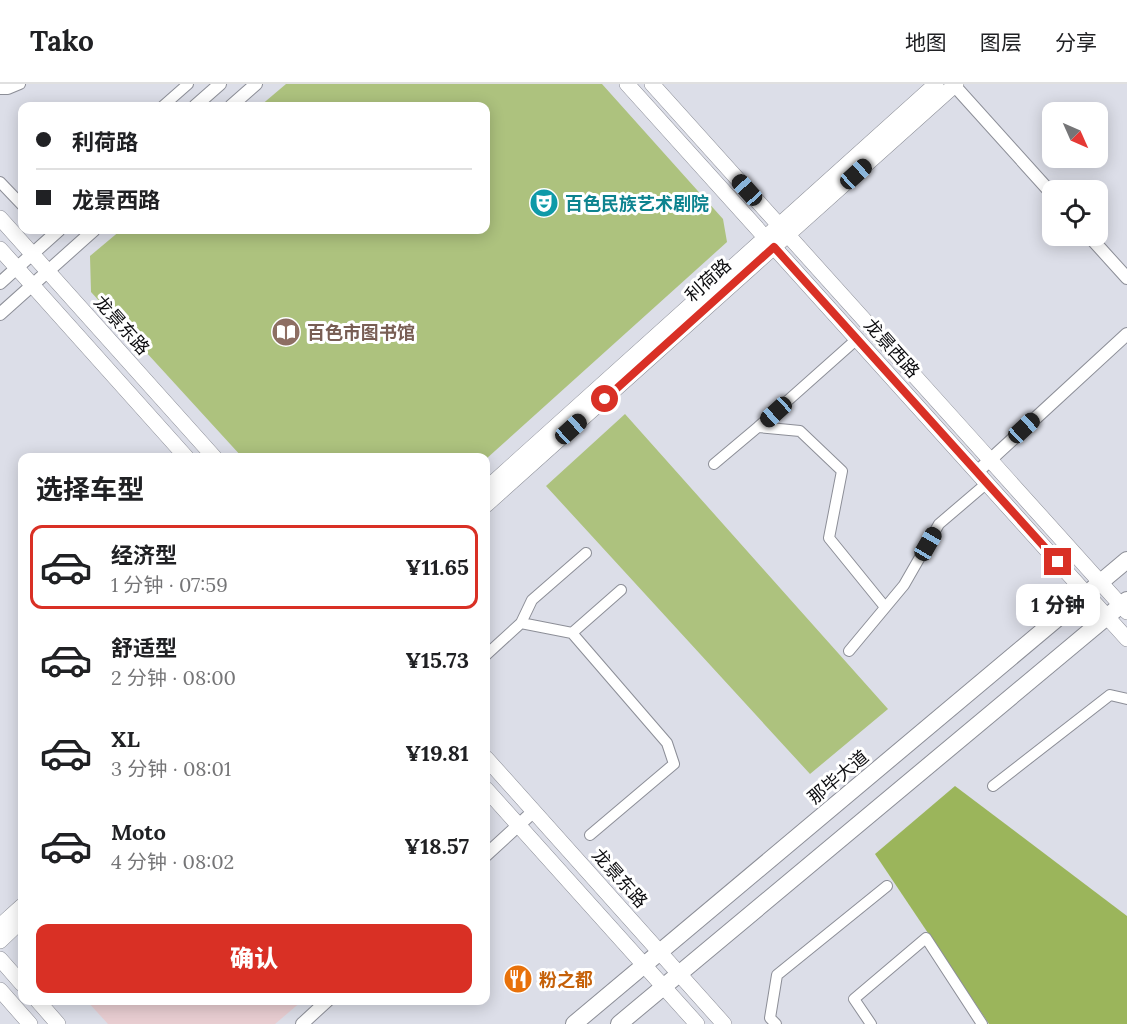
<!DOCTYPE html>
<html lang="zh">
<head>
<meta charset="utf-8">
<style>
  :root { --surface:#fff; --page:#f6f6f6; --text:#202124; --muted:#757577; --line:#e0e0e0; --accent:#d93025 }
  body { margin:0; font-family:Lora,"Noto Sans SC",serif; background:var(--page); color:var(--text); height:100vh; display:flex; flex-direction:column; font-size:22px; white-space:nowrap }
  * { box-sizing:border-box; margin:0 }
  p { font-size:20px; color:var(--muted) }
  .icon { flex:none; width:33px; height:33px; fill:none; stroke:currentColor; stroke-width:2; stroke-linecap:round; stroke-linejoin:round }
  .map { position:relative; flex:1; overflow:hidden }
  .details { position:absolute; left:18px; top:369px; width:472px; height:552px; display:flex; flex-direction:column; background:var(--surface); border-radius:12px; box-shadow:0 3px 15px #0003 }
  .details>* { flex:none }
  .top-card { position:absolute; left:18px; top:18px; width:472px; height:132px; border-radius:12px; box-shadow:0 3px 15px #0003; display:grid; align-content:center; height:132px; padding:0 18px; background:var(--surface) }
  .needle { width:39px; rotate:135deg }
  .fabs { position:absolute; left:1042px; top:18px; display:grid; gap:12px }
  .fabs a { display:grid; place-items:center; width:66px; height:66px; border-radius:12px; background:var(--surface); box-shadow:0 3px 15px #0003; font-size:30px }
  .end { position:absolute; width:27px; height:27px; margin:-14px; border:8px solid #d93025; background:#fff; box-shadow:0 0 0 3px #fff }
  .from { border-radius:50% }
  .bubble { position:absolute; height:42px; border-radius:12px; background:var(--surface); box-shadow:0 3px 15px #0003; font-size:20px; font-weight:800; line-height:42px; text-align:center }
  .car { position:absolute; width:18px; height:36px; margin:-18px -9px; border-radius:8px; box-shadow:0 0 4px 2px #0007; background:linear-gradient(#222 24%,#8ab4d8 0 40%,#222 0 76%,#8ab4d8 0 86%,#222 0) }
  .top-card b { display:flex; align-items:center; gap:21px; height:57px; font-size:22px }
  .top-card b+b { border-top:2px solid var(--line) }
  .top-card i { width:15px; height:15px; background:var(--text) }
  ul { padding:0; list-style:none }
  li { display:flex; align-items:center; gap:18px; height:84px; margin:0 12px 9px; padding:0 6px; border:3px solid transparent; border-radius:12px }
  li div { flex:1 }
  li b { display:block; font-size:22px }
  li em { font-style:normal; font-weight:800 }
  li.on { border-color:var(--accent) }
  li>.icon { width:54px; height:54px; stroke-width:1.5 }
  h2 { padding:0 18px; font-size:27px; line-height:72px }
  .primary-button { display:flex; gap:12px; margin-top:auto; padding:12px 18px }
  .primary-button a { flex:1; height:69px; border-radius:12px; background:var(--accent); color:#fff; font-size:24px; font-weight:800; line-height:69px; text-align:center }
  header { display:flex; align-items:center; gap:36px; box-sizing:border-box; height:84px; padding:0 30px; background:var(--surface); border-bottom:2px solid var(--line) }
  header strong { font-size:28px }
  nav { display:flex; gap:33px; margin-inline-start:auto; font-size:21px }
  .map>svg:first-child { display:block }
  .commercial { fill:#e8cdd1 }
  .green { fill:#adc27e }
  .forest { fill:#9bb55b }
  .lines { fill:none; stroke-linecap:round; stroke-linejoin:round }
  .minor-casing { stroke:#8c8e97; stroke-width:12 }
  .tertiary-casing { stroke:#8c8e97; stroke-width:14 }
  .secondary-casing { stroke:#8c8e97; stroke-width:16 }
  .primary-casing { stroke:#8c8e97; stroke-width:18 }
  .minor { stroke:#fff; stroke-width:10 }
  .tertiary { stroke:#fff; stroke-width:12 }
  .secondary { stroke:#fff; stroke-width:15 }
  .primary { stroke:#fff; stroke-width:16 }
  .route { stroke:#d93025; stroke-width:8 }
  .labels { text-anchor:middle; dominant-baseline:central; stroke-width:6; stroke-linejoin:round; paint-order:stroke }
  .culture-label { font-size:18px; font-weight:bold; fill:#0d838f; stroke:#fff; text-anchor:start }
  .street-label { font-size:18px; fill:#0c0c0f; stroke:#fff }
  .education-label { font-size:18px; font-weight:bold; fill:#785e54; stroke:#fff; text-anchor:start }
  .food-label { font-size:18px; font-weight:bold; fill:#c56008; stroke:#fff; text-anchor:start }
</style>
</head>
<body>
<header>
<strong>Tako</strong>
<nav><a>地图</a><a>图层</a><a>分享</a></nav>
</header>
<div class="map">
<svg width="1127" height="940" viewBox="0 0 1127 940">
  <rect width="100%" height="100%" fill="#dcdee8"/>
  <path class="commercial" d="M87,917H302L275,940H108Z"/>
  <path class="green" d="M286,0H602L723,135L727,158L486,375V374L242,373L91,208L90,172L121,146H486V22H260Z
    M625,330L888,625L810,690L546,402Z"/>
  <path class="forest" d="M955,702L1127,832V940H989L875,770Z"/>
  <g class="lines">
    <g class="minor-casing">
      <path id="minor" d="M0,5H8L20,0
        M163,22L188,0
        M0,98L22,121
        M758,343L857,255
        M714,380L758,343L800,347L842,387L829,454L885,523
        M521,539L532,516L586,469
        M572,549L621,506
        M849,567L904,501L939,440L987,399
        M486,571L521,539L572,549L667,659L674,680L590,751
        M993,702L1110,611L1127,615
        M776,940L770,934L777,891L887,802
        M871,940L854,915L926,854L982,940"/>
    </g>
    <g class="tertiary-casing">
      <path id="tertiary" d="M953,0L1053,111
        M195,22L220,0
        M231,22L256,0
        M1089,152L1127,194
        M0,199L59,146
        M0,230L94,146
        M977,388L1127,250
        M486,771L534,727
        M302,940L328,916"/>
    </g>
    <g class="secondary-casing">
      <path id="secondary" d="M627,0L1127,555
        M652,0L1127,528
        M0,134L215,374
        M0,165L187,374
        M486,405L936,0
        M486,421L956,0
        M486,674L724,940
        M486,705L697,940
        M0,842L22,822
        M0,857L22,836
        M0,875L22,900
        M0,906L30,940
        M37,916L58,940"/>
    </g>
    <g class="primary-casing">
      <path id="primary" d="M574,940L1127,476
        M619,940L1127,516"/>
    </g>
    <use href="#minor" class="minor"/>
    <use href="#tertiary" class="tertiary"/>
    <use href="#secondary" class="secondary"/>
    <use href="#primary" class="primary"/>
  </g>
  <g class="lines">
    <path class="route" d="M605,315L774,163L1058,478"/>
  </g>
  <defs>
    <g id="theatre-disc" transform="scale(1.5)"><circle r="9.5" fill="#0f9aa8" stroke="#fff"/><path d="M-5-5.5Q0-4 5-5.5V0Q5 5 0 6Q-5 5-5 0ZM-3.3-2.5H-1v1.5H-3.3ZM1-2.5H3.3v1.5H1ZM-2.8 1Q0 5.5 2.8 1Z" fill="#fff"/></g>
    <g id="library-disc" transform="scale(1.5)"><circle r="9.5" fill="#8d6e63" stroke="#fff"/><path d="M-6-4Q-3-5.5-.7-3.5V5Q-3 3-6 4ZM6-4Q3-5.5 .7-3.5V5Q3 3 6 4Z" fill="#fff"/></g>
    <g id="restaurant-disc" transform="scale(1.5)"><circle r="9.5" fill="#e8710a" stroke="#fff"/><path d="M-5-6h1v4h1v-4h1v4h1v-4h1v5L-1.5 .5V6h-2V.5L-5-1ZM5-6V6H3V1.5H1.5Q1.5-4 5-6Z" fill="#fff"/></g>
  </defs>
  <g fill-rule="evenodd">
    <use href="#theatre-disc" x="544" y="119"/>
    <use href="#library-disc" x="286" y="248"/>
    <use href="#restaurant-disc" x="518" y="895"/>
  </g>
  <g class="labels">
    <g class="culture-label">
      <text x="565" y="119">百色民族艺术剧院</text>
    </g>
    <g class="street-label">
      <text transform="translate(708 196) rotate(-42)">利荷路</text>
      <text transform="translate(122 241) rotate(48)">龙景东路</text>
      <text transform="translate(892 264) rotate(48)">龙景西路</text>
      <text transform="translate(838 693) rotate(-40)">那毕大道</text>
      <text transform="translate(620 794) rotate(48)">龙景东路</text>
    </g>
    <g class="education-label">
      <text x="307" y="248">百色市图书馆</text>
    </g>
    <g class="food-label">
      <text x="539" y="895">粉之都</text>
    </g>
  </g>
</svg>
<div class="fabs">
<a><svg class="needle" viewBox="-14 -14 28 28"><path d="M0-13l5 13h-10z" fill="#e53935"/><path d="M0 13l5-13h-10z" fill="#757577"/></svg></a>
<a><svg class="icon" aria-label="locate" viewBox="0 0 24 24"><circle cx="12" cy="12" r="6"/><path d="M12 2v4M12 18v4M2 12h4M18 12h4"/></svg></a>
</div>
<i class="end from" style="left:605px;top:315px"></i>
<i class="end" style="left:1058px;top:478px"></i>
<div class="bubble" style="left:1016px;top:500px;width:84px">1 分钟</div>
<i class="car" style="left:856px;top:90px;rotate:48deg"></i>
<i class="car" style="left:747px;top:106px;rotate:318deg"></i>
<i class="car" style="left:776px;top:328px;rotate:228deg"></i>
<i class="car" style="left:1024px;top:344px;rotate:47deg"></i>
<i class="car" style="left:571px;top:345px;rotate:48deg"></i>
<i class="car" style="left:928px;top:460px;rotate:30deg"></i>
<div class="top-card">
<b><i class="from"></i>利荷路</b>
<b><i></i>龙景西路</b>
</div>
<section class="details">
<h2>选择车型</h2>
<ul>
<li class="on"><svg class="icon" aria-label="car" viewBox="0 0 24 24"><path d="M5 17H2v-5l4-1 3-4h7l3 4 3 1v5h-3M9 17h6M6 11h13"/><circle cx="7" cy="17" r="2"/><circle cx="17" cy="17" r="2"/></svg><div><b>经济型</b><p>1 分钟 · 07:59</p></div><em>¥11.65</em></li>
<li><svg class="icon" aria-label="car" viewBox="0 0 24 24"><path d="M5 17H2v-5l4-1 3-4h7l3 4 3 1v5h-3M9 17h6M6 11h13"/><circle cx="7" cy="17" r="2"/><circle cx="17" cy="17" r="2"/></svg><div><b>舒适型</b><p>2 分钟 · 08:00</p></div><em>¥15.73</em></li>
<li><svg class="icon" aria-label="car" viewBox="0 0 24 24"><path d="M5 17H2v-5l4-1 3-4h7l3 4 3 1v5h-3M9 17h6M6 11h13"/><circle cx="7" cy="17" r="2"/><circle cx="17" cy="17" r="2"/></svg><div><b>XL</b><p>3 分钟 · 08:01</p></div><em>¥19.81</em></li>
<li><svg class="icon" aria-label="car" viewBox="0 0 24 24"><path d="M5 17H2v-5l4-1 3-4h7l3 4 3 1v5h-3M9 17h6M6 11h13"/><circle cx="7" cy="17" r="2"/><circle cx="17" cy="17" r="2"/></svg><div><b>Moto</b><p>4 分钟 · 08:02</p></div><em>¥18.57</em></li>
</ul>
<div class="primary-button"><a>确认</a></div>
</section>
</div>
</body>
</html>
